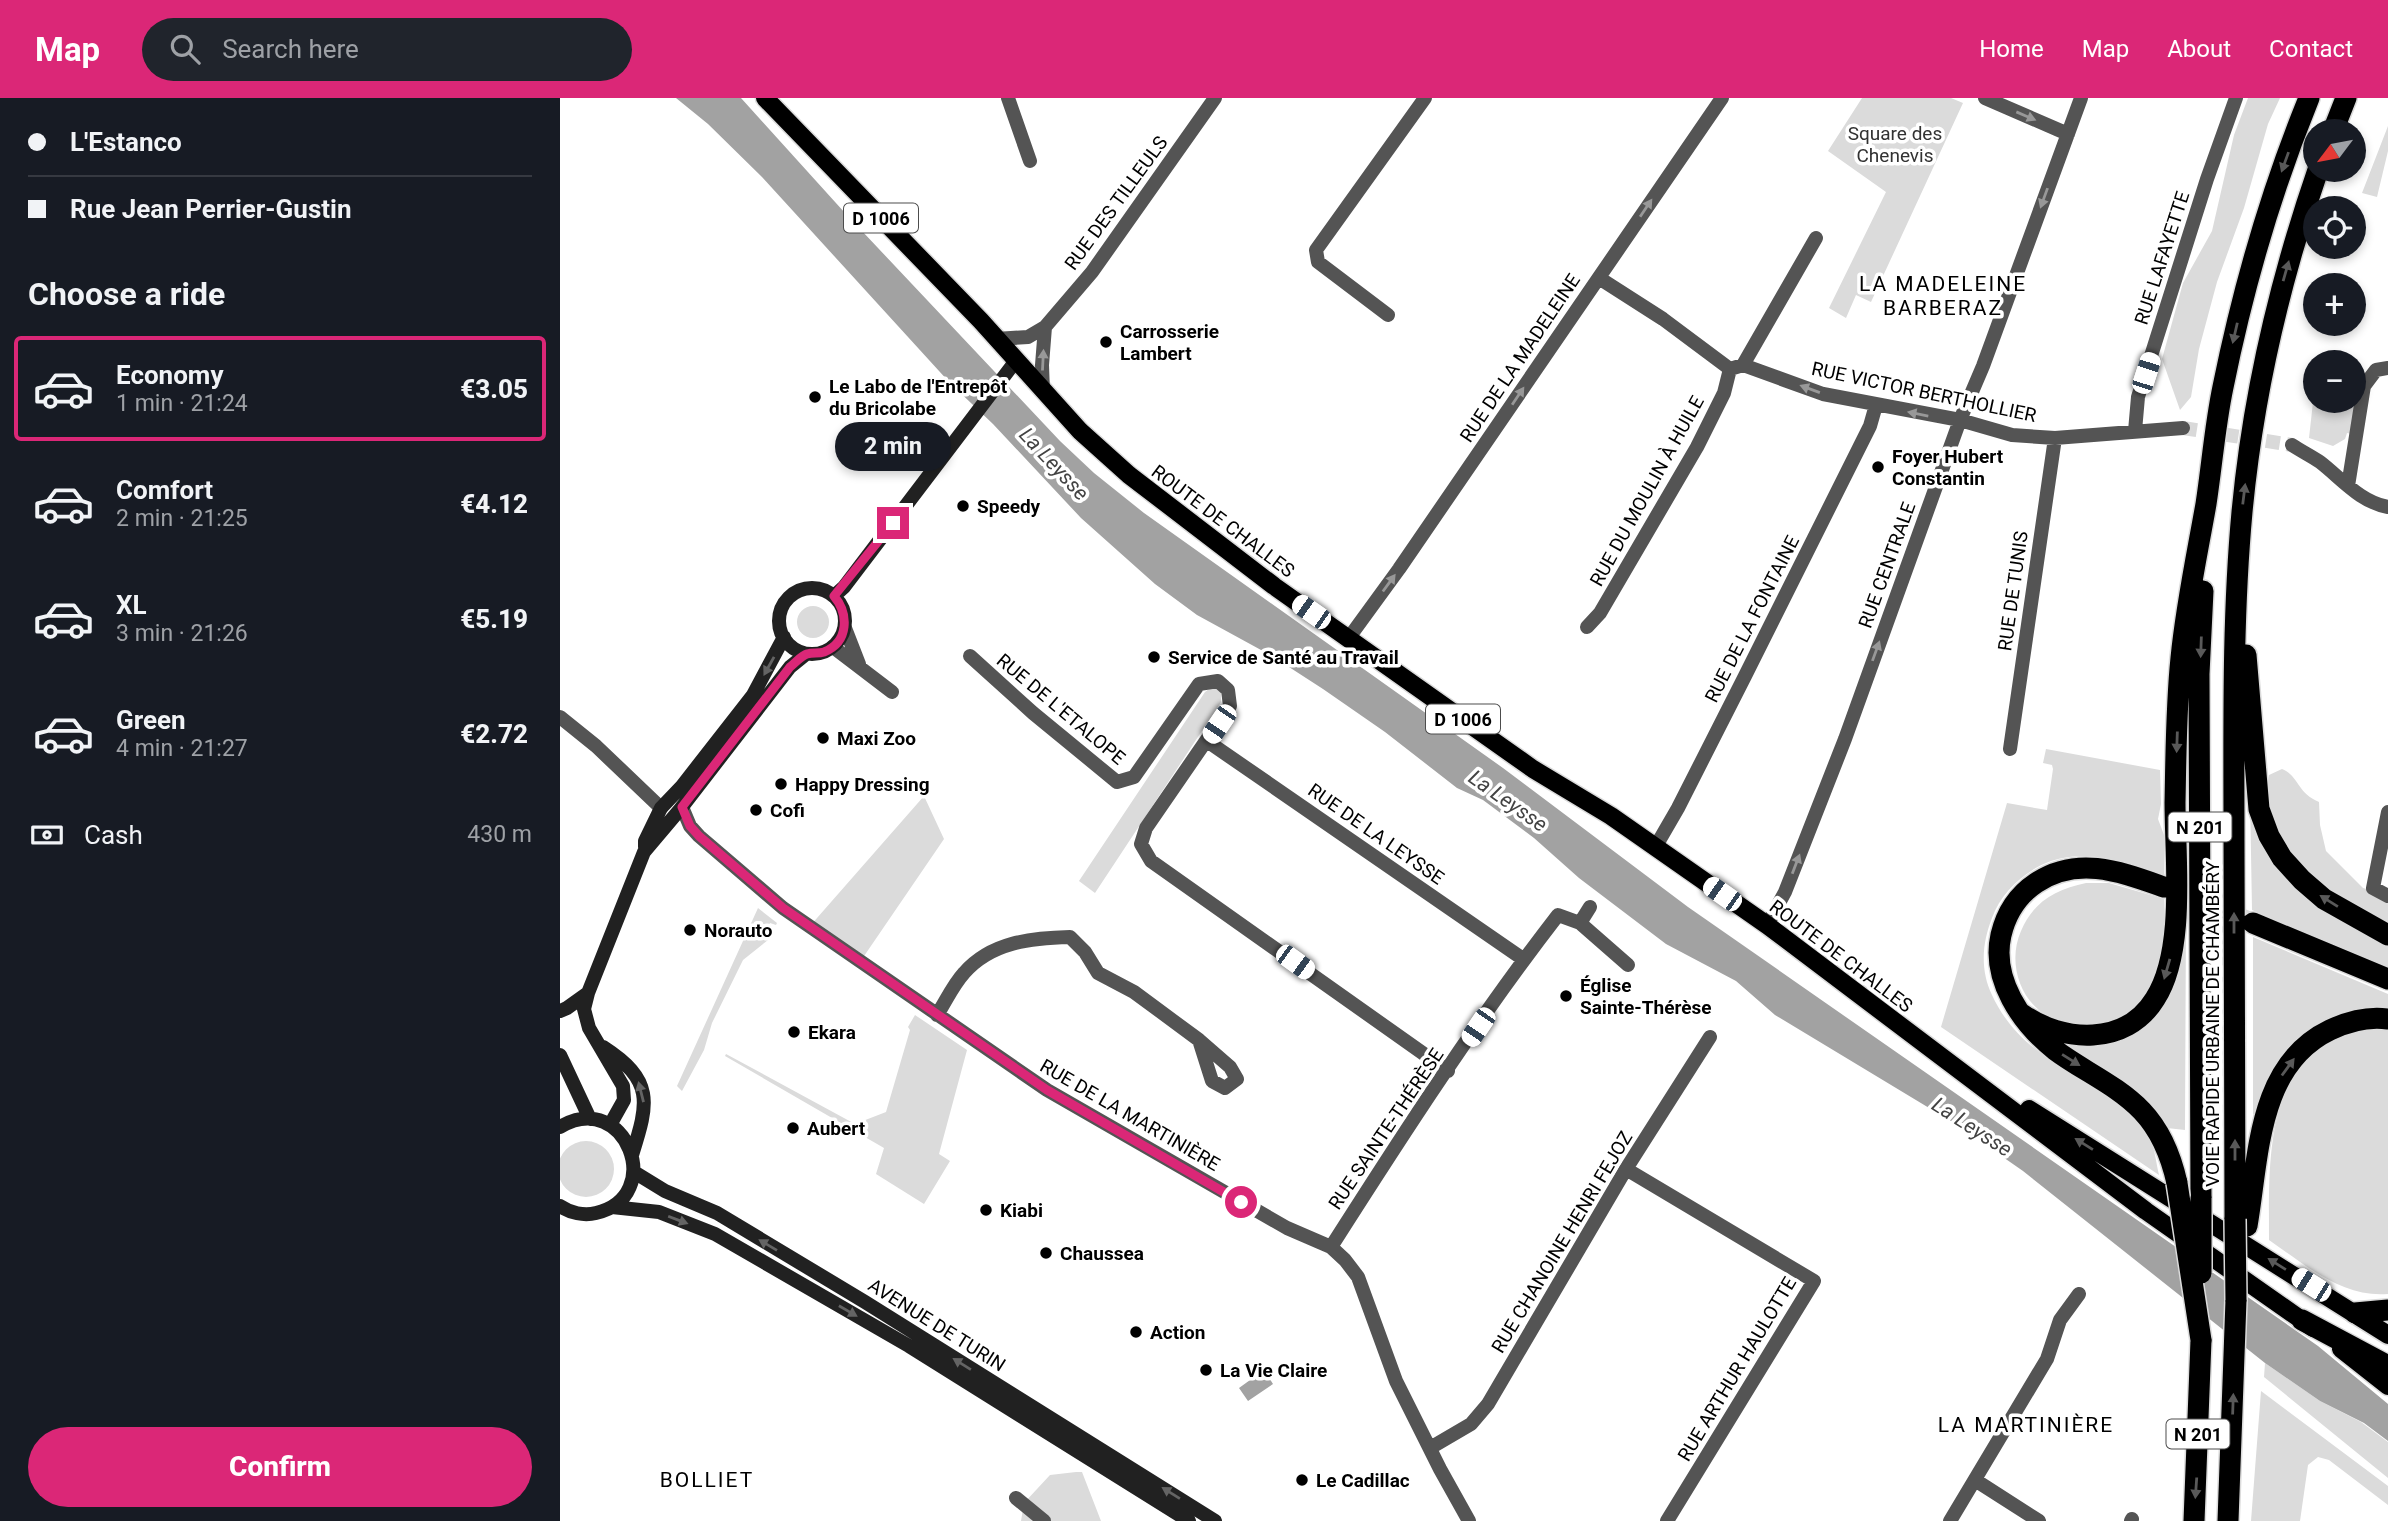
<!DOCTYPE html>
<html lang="en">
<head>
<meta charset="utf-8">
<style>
  :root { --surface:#171b24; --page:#20242c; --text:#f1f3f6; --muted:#9ea1a6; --line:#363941; --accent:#db2777 }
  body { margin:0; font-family:Roboto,sans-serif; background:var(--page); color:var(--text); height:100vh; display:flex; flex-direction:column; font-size:26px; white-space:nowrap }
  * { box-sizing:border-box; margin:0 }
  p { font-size:23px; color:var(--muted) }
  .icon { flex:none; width:38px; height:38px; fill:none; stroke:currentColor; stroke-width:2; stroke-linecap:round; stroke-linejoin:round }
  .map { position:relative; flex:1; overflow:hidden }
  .side { display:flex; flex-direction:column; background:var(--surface); width:560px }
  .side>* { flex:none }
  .banner { display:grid; align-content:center; height:154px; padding:0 28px; background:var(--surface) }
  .needle { width:46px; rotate:238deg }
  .fabs { position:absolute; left:1743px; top:21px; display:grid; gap:14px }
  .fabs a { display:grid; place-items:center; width:63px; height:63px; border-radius:50%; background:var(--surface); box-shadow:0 4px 10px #0003; font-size:35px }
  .end { position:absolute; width:32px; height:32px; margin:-16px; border:9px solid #db2777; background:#fff; box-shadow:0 0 0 4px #fff }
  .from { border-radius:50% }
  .bubble { position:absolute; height:49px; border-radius:24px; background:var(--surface); box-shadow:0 4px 10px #0003; font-size:23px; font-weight:800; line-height:49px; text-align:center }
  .car { position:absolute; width:21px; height:42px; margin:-21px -10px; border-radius:9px; box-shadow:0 0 5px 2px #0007; background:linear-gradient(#fff 24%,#345 0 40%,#fff 0 76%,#345 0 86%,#fff 0) }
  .banner b { display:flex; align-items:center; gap:24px; height:66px; font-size:26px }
  .banner b+b { border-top:2px solid var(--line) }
  .banner i { width:18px; height:18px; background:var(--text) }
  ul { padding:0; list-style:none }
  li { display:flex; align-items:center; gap:21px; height:105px; margin:0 14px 10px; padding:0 14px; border:4px solid transparent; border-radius:7px }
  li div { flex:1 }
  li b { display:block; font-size:26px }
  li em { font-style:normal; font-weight:800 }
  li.on { border-color:var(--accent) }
  li>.icon { width:63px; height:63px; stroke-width:1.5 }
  h2 { padding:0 28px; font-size:32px; line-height:84px }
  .pay { display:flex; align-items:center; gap:18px; height:77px; padding:0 28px; font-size:26px }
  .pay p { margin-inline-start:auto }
  .primary-button { display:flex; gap:14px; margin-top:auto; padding:14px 28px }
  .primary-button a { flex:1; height:80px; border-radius:42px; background:var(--accent); color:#fff; font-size:28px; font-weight:800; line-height:80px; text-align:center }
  header { display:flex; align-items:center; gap:42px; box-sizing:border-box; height:98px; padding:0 35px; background:var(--accent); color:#fff }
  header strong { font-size:33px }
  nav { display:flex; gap:38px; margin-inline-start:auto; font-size:24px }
  .search { width:490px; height:63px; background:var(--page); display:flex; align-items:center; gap:18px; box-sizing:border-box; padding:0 24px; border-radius:38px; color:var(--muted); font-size:26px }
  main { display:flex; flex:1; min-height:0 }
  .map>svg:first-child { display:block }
  .green { fill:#dbdbdb }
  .water { fill:#a2a2a2 }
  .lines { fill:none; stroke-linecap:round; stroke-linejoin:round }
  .street-tunnel { stroke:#d9d9d9; stroke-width:14; stroke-dasharray:14 7; stroke-linecap:butt }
  .highway-tunnel { stroke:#d9d9d9; stroke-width:21; stroke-dasharray:21 10; stroke-linecap:butt }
  .primary-casing { stroke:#dbdbdb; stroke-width:21 }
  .highway-casing { stroke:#dbdbdb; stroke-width:24 }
  .street { stroke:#545454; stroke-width:14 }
  .secondary { stroke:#212121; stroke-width:14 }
  .primary { stroke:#000; stroke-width:18 }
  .highway { stroke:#000; stroke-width:21 }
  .highway-bridge-casing { stroke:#dbdbdb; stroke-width:24; stroke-linecap:butt }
  .highway-bridge { stroke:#000; stroke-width:21 }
  .oneway { fill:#989898 }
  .oneway2 { fill:#595959 }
  .oneway3 { fill:#646464 }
  .route { stroke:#db2777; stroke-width:9 }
  .poi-dot { fill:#000; stroke:#fff; stroke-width:2.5 }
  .labels { text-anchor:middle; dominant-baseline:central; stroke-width:7; stroke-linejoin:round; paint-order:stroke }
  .shield { fill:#fff; stroke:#4c4c4c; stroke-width:2 }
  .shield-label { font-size:18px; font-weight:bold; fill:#000 }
  .park-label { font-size:19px; fill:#323232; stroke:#fff }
  .street-label { font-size:19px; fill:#000; stroke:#fff }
  .poi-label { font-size:19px; font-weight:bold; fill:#000; stroke:#fff; text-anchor:start }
  .neighbourhood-label { font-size:21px; letter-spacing:2px; fill:#000; stroke:#fff }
  .water-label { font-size:21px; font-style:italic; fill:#434343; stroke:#fff }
</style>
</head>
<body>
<header>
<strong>Map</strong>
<div class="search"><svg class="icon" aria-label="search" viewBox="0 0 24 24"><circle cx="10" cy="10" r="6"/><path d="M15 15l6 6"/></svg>Search here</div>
<nav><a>Home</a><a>Map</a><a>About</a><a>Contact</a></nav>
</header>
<main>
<section class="side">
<div class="banner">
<b><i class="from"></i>L'Estanco</b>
<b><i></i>Rue Jean Perrier-Gustin</b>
</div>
<h2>Choose a ride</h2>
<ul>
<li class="on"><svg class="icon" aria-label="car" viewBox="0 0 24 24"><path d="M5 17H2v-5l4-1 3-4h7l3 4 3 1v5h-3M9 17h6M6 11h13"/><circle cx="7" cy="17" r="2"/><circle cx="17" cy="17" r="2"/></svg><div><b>Economy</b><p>1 min · 21:24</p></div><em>€3.05</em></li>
<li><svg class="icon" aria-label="car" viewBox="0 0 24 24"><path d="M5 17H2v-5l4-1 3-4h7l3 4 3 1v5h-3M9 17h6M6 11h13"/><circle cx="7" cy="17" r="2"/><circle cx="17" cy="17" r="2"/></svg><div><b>Comfort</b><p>2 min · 21:25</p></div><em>€4.12</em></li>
<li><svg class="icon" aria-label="car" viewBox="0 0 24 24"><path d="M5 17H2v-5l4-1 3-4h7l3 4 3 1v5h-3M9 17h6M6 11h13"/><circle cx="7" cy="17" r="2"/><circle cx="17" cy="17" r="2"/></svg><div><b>XL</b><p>3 min · 21:26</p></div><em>€5.19</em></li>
<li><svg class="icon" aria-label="car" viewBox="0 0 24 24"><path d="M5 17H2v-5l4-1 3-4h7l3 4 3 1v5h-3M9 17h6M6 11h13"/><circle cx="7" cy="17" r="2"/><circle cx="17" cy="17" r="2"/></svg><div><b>Green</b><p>4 min · 21:27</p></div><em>€2.72</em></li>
</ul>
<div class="pay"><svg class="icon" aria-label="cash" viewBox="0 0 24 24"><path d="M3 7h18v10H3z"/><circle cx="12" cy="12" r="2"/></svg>Cash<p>430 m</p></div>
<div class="primary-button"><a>Confirm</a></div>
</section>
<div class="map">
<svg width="1828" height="1423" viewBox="0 0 1828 1423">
  <rect width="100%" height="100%" fill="#fff"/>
  <path class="green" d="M1302,0H1391L1403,5L1311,204L1296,197L1286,220L1269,210L1326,94L1268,53Z
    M1688,0H1720L1708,26L1684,110L1657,184L1639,251L1631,299L1620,312L1602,261L1623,185L1652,133L1674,37Z
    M1828,28V53L1817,99L1802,95Z
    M1794,269L1801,270L1792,336L1787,335L1785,341L1773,348L1749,340L1755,286V303H1794Z
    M237 524a16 16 0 1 1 32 0a16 16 0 1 1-32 0Z
    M653,588L661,593V604L535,795L519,783L645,594Z
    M1486,651L1600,672L1601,706L1598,721L1604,737V779C1566,765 1532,750 1491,763C1466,772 1441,794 1432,820C1422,845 1420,872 1432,897C1453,943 1491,963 1532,988C1548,998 1566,1009 1578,1024C1595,1043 1594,1054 1599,1077L1381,929L1447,705L1487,712L1493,671L1492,667L1483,665Z
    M1722,671C1739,678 1737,695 1759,704L1760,727L1766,753L1803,790L1828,797V825C1808,814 1784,804 1766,790C1733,764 1699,721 1709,677Z
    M364,698L384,741L300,864L250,828Z
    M1690,699L1710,753L1828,845V871L1692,812Z
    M1526,785H1549L1604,801C1604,823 1607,849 1600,871C1591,901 1568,922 1537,927C1532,928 1526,930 1521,930C1516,930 1510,926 1506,925C1499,923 1492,921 1486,917C1458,900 1448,862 1461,833C1473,804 1496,791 1526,785Z
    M198,810L217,825L216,827L210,825L203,838L208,842L183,862L152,925L144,952L122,993L117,988Z
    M1626,815L1625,1032L1607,1030L1503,950L1501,943C1542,960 1592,937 1610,896C1620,871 1622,841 1626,815Z
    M1693,839L1828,896V914L1785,918L1697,1018L1693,1016Z
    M355,917L407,952L379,1056L390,1063L364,1106L316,1076L324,1050L165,958L166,956L295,1026L326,1014L350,932L348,929Z
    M1819,930L1828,932V1196C1783,1200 1745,1167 1709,1142C1709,1052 1703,944 1819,930Z
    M-2 1071a28 28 0 1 1 56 0a28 28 0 1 1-56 0Z
    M1705,1265L1760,1303L1801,1324L1828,1344V1380L1704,1279Z
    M1701,1293L1828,1388V1407L1769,1362L1758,1359L1748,1367L1740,1423H1691Z
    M516,1374H522L541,1423H461L464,1405L490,1377Z"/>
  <path class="water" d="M116,0H181L285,115L500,343L534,375L584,415L943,670L1128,809L1758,1248L1828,1306V1343L1804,1325L1760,1303L1705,1265L1463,1073L1394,1025L1215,917L1176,883L1106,846L1019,780L974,740L923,702L897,690L825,634L763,591L712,558L637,517L595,486L521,420L433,326L390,285L202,79L148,26Z
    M704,1272L713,1286L688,1303L679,1290Z"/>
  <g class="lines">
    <path class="street-tunnel" d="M1623,330L1732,347"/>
    <path class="highway-tunnel" d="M1625,797L1689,824"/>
    <g class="primary-casing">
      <path id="primary" d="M205,0L421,223L520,333L569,377L714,488L973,671L1051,718L1207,827L1586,1113L1753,1230
        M1469,1011L1828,1237
        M1781,1251L1828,1288"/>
    </g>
    <g class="highway-casing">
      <path id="highway" d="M1773,33L1786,0
        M1686,557L1699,711L1709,738L1722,760L1742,782L1764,801L1828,837
        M1604,789C1561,774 1518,757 1476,785C1458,797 1446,816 1441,837C1431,881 1461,925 1495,952C1523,973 1557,987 1582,1013C1601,1033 1611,1058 1617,1085
        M1693,825L1828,881
        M1462,916C1503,945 1566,948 1595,901C1626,853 1615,761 1615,705C1616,657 1616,608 1621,560C1626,508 1637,457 1646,406C1652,367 1655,327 1663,289C1683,190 1711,93 1749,0
        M1641,1100L1639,576L1643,493
        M1675,1121C1675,995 1674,869 1674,743C1674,633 1672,523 1682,414C1693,297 1720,182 1758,72
        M1687,1128C1699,1059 1697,967 1770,932C1789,923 1807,918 1828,921
        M1795,1215L1828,1212
        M1742,1222L1828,1268
        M1634,1423L1641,1242
        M1668,1423L1676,1202"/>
    </g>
    <path class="street" d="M448,0L470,63
      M1425,0L1508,36
      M1039,180L1103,221L1170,271L1183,267L1263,296L1400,322L1452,337L1495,340L1623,330
      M828,217L758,164L756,152L865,0
      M436,241L468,239L485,229L532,174L655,0
      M1183,267L1256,140
      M483,294L482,267L485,229
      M1575,333L1578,299L1647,81L1676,0
      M1732,347C1741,353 1751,358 1760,364C1782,381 1800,404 1828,409
      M1788,388L1804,288L1816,272L1828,270
      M1027,529L1040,515L1137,349L1164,295L1170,271
      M285,530L299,566
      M788,541L839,471L1162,0
      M273,549L332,594
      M410,558L473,615L557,684L574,679L639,586L658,583L668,592L670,608L586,730L581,746L591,763L888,973
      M0,619L36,648L101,710
      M647,643L963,861
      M1450,651L1495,340
      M122,709L130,728L139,738L223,810L487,992L727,1130L771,1149L785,1162L798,1179L836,1283L880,1371L909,1423
      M1828,714L1813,790L1828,798
      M1096,748L1118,710L1185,578L1310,328L1316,307
      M1020,825L1030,809
      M1207,827L1225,794L1285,641L1400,322L1423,268L1521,0
      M377,917C386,903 393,887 404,875C431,844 471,840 510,839L525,854L538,875L574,894L639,942L652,983L665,990L677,981L670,969L639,942
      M1066,1071L1254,1183L1107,1423
      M771,1149C843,1036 916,923 998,817L1020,825L1068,867
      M870,1350L911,1326L928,1306L1066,1071L1150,939
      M1415,1382L1479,1423
      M456,1400L484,1423
      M1390,1423L1487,1261L1500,1222L1519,1196
      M1571,1423L1572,1421"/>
    <path class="secondary" d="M219 523a33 33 0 1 1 66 0a33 33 0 1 1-66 0Z
      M274,498L284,489L455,264
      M85,749V743L101,710L122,688L193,597L224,539
      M0,913L7,910L28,895
      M43,949C94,982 89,1004 72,1057
      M0,957L30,1021
      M50,1027L64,1002L63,988L29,930L24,911L28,895L84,754L122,709L230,569L246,556
      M0,1029C66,990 107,1099 36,1115C24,1118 10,1115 0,1108
      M74,1074L105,1093L157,1115L305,1204L655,1423
      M52,1109L99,1114L155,1136L349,1248L629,1423"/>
    <use href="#primary" class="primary"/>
    <use href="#highway" class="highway"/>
    <g class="highway-bridge-casing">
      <path id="highway-bridge" d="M1617,1085L1641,1242
        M1675,1121L1676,1202
        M1641,1175V1100"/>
    </g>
    <use href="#highway-bridge" class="highway-bridge"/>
  </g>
  <defs><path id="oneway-solid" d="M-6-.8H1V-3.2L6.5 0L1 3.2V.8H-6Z" transform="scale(1.75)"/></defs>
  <g class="oneway">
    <use href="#oneway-solid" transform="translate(1466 18) rotate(23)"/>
    <use href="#oneway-solid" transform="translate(1484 100) rotate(110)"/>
    <use href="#oneway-solid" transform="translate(1086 110) rotate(-56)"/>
    <use href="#oneway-solid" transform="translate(483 262) rotate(-87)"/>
    <use href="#oneway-solid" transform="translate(1250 291) rotate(-160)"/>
    <use href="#oneway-solid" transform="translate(958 298) rotate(-56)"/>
    <use href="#oneway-solid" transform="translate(1358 316) rotate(-169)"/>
    <use href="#oneway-solid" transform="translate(829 485) rotate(-54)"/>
    <use href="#oneway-solid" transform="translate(1316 553) rotate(-70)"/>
    <use href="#oneway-solid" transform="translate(1236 766) rotate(-69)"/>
  </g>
  <g class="oneway2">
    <use href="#oneway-solid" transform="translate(1725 64) rotate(110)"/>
    <use href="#oneway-solid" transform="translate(1726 173) rotate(-74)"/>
    <use href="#oneway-solid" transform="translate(1675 235) rotate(103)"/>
    <use href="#oneway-solid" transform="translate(1684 396) rotate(-83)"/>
    <use href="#oneway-solid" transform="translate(1641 549) rotate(92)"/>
    <use href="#oneway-solid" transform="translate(1617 644) rotate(92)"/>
    <use href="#oneway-solid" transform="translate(1769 803) rotate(-148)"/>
    <use href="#oneway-solid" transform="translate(1674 825) rotate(-90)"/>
    <use href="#oneway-solid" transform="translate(1607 871) rotate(106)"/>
    <use href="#oneway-solid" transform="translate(1511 962) rotate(32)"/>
    <use href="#oneway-solid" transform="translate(1728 969) rotate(-54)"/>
    <use href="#oneway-solid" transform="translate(1524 1046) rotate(-148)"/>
    <use href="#oneway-solid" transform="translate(1675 1052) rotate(-90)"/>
    <use href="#oneway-solid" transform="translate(1717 1166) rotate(-148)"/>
    <use href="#oneway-solid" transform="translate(1673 1306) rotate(-88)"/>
    <use href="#oneway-solid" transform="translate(1636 1390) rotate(94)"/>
  </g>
  <g class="oneway3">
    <use href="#oneway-solid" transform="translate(209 568) rotate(119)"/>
    <use href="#oneway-solid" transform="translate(81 994) rotate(-104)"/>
    <use href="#oneway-solid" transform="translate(118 1122) rotate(21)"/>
    <use href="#oneway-solid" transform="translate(208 1147) rotate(-149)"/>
    <use href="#oneway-solid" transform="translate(288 1213) rotate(30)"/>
    <use href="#oneway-solid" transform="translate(402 1266) rotate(-148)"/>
    <use href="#oneway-solid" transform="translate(611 1395) rotate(-148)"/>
  </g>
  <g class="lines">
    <path class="route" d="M333,425L274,498C289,516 289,544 264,554C258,556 253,554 247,556C242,557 235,565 230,569L122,709L130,728L139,738L223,810L487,992L681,1104"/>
  </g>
  <g class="poi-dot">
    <circle cx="546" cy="244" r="7"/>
    <circle cx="255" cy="299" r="7"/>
    <circle cx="1318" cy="369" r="7"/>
    <circle cx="403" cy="408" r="7"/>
    <circle cx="594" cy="559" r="7"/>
    <circle cx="263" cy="640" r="7"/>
    <circle cx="221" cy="686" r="7"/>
    <circle cx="196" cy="712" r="7"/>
    <circle cx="130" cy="832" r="7"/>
    <circle cx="1006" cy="898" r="7"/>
    <circle cx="234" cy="934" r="7"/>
    <circle cx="233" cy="1030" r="7"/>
    <circle cx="426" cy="1112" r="7"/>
    <circle cx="486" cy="1155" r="7"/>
    <circle cx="576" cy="1234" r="7"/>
    <circle cx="646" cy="1272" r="7"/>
    <circle cx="742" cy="1382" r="7"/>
  </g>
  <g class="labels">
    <g class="shield">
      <rect x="284" y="105.5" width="74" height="29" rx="5"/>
      <rect x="866" y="606.5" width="74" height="29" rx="5"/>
      <rect x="1608.5" y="714.5" width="63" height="29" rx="5"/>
      <rect x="1606.5" y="1321.5" width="63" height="29" rx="5"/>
    </g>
    <g class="shield-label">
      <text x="321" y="120">D 1006</text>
      <text x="903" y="621">D 1006</text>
      <text x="1640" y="729">N 201</text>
      <text x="1638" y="1336">N 201</text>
    </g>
    <g class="park-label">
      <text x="1335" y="35">Square des<tspan x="1335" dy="22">Chenevis</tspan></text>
    </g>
    <g class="street-label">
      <text transform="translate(556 105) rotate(-54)">RUE DES TILLEULS</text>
      <text transform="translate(1602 160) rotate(-72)">RUE LAFAYETTE</text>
      <text transform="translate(960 260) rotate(-56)">RUE DE LA MADELEINE</text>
      <text transform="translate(1364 294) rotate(12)">RUE VICTOR BERTHOLLIER</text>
      <text transform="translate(1087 393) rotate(-61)">RUE DU MOULIN À HUILE</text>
      <text transform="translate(663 423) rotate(37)">ROUTE DE CHALLES</text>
      <text transform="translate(1327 467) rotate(-70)">RUE CENTRALE</text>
      <text transform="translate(1453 493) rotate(-82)">RUE DE TUNIS</text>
      <text transform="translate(1192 521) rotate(-63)">RUE DE LA FONTAINE</text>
      <text transform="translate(501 611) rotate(40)">RUE DE L'ETALOPE</text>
      <text transform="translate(816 736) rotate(35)">RUE DE LA LEYSSE</text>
      <text transform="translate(1281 858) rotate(37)">ROUTE DE CHALLES</text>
      <text transform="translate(1652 926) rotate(-90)">VOIE RAPIDE URBAINE DE CHAMBÉRY</text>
      <text transform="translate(570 1017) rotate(30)">RUE DE LA MARTINIÈRE</text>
      <text transform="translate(826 1031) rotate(-56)">RUE SAINTE-THÉRÈSE</text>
      <text transform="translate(1002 1144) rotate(-59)">RUE CHANOINE HENRI FEJOZ</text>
      <text transform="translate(377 1227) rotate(32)">AVENUE DE TURIN</text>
      <text transform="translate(1177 1271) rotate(-59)">RUE ARTHUR HAULOTTE</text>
    </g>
    <g class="poi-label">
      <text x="560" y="233">Carrosserie<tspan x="560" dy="22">Lambert</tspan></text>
      <text x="269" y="288">Le Labo de l'Entrepôt<tspan x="269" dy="22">du Bricolabe</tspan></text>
      <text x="1332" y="358">Foyer Hubert<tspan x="1332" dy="22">Constantin</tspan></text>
      <text x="417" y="408">Speedy</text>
      <text x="608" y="559">Service de Santé au Travail</text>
      <text x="277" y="640">Maxi Zoo</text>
      <text x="235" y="686">Happy Dressing</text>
      <text x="210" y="712">Cofi</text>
      <text x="144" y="832">Norauto</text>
      <text x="1020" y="887">Église<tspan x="1020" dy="22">Sainte-Thérèse</tspan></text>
      <text x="248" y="934">Ekara</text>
      <text x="247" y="1030">Aubert</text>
      <text x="440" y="1112">Kiabi</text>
      <text x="500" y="1155">Chaussea</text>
      <text x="590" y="1234">Action</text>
      <text x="660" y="1272">La Vie Claire</text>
      <text x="756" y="1382">Le Cadillac</text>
    </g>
    <g class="neighbourhood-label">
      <text x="1383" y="186">LA MADELEINE<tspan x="1383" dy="24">BARBERAZ</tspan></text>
      <text x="1466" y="1327">LA MARTINIÈRE</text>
      <text x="147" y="1382">BOLLIET</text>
    </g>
    <g class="water-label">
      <text transform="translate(494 366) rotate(47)">La Leysse</text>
      <text transform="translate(948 703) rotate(35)">La Leysse</text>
      <text transform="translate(1412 1029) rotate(33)">La Leysse</text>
    </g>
  </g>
</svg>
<div class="fabs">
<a><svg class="needle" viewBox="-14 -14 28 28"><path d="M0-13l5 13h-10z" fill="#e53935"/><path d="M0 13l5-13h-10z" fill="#9ea1a6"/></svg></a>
<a><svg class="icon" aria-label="locate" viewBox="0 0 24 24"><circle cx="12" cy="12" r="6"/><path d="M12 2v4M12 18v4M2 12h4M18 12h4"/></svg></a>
<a>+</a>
<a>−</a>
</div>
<i class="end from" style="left:681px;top:1104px"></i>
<i class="end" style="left:333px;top:425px"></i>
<div class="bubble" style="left:275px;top:324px;width:116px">2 min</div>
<i class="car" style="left:1586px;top:275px;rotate:18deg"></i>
<i class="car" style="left:751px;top:514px;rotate:305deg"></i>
<i class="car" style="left:659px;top:626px;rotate:214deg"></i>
<i class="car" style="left:1162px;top:796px;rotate:305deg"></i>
<i class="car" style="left:735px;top:864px;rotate:126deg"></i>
<i class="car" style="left:918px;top:929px;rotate:214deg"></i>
<i class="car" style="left:1751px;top:1187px;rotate:302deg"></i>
</div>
</main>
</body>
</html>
